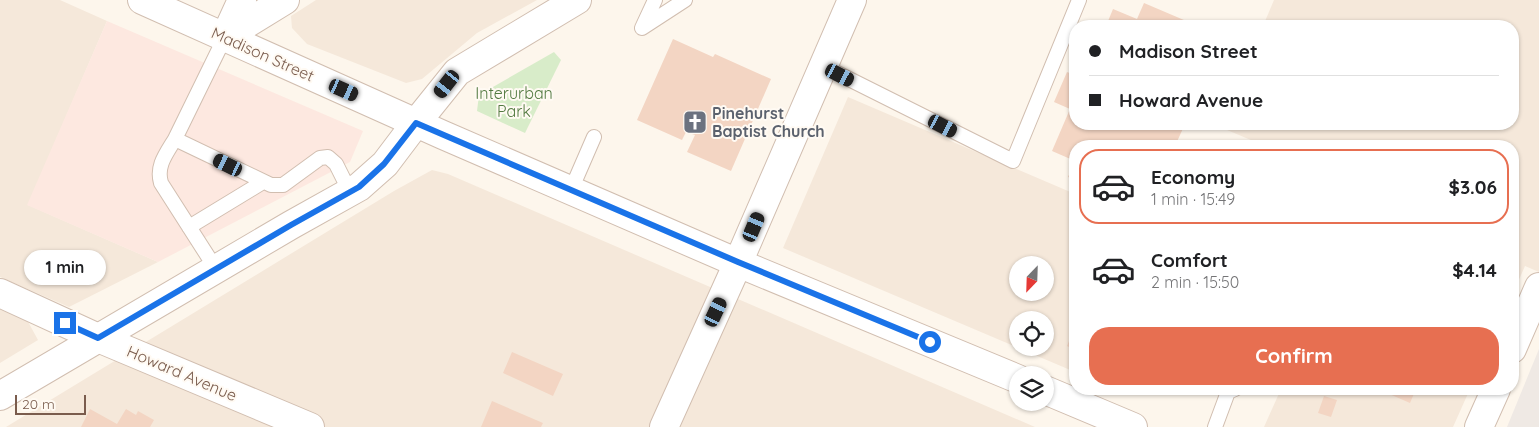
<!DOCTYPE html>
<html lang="en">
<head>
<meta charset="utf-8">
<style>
  :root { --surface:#fff; --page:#f6f6f6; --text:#202124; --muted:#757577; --line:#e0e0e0; --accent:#e76f51 }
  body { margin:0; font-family:Quicksand,sans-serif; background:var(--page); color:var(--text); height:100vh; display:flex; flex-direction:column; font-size:19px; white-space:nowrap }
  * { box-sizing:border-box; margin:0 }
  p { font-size:16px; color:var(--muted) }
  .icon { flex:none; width:28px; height:28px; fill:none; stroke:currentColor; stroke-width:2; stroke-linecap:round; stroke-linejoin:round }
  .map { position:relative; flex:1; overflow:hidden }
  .drawer { position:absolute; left:1069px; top:140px; width:450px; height:255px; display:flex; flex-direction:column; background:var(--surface); border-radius:20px; box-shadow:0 1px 4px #0004 }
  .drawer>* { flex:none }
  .guide { position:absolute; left:1069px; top:20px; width:450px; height:110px; border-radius:20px; box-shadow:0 1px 4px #0004; display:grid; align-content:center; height:110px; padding:0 20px; background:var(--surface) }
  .needle { width:32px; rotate:203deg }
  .fabs { position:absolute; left:1009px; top:256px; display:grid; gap:10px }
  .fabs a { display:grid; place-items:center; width:45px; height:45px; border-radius:50%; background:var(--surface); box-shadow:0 1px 4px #0004; font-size:25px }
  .scale { position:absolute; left:15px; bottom:12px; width:71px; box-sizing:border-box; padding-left:5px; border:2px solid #7a5c4d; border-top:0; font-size:14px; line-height:18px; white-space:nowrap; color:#7a5c4d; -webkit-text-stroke:4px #fffaf3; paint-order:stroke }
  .end { position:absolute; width:22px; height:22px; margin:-11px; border:6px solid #1a73e8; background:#fff; box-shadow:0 0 0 2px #fff }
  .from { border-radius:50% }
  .bubble { position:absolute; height:35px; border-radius:18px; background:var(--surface); box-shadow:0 1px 4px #0004; font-size:16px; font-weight:800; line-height:35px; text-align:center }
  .car { position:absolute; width:15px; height:30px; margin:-15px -8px; border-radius:6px; box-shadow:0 0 4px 1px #0007; background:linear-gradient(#222 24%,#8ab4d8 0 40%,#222 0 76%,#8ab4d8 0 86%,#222 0) }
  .guide b { display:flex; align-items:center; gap:18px; height:48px; font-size:19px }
  .guide b+b { border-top:1px solid var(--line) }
  .guide i { width:12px; height:12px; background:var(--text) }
  ul { padding:9px 0 0; list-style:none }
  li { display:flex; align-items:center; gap:15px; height:75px; margin:0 10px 8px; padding:0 10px; border:2px solid transparent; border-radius:20px }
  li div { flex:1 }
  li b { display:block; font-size:19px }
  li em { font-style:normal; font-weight:800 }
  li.active { border-color:var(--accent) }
  li>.icon { width:45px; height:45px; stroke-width:1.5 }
  .primary-button { display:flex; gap:10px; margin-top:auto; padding:10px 20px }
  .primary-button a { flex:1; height:58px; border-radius:20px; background:var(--accent); color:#fff; font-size:20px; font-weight:800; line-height:58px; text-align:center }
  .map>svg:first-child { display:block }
  .residential { fill:#f5e8da; fill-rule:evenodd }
  .commercial { fill:#fde8e0 }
  .industrial { fill:#efe9e4 }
  .green { fill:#d8ecc9 }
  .building { fill:#f3d5c3 }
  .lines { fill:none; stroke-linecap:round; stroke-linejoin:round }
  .service-casing { stroke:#d1beb0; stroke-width:16 }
  .minor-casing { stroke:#d1beb0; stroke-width:30 }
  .tertiary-casing { stroke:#d1beb0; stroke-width:30 }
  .service { stroke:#fff; stroke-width:14 }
  .minor { stroke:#fff; stroke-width:28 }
  .tertiary { stroke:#fff; stroke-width:28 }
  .route { stroke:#1a73e8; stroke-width:6 }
  .labels { text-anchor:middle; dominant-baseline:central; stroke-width:4; stroke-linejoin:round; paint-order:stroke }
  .street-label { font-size:16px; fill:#7a5c4d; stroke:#fffaf3 }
  .park-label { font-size:16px; fill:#537a41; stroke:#fffaf3 }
  .worship-label { font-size:16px; font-weight:bold; fill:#5b616d; stroke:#fffaf3; text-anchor:start }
</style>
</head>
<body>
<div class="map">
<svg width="1539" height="427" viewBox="0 0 1539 427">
  <rect width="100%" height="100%" fill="#fdf6ec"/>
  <path class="residential" d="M0,0H60L107,21L28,205L158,262L69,307L0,277Z
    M316,0H537L477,33L422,79L406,83L307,44L292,28L291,16Z
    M1274,0H1539V272L1525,266L1513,293L1512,146H1265L1220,127L1221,124H1512V26H1263Z
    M848,97L1075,194V372L783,248ZM1018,265H1045V292H1018ZM1018,320H1045V348H1018Z
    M432,170L448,174L1035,427H6L394,191Z
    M0,307L26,318L38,340L0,363Z
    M1281,389H1470L1453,427H1264Z"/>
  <path class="commercial" d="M107,21L363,131L350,162L158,262L27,205Z"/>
  <path class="industrial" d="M1539,349V427H1507Z"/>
  <path class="green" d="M554,52L561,60L525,133L477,111L479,95Z"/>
  <path class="building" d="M1144,3L1198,26H1106L1113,9L1137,19Z
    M673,39L713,57L715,54L771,79L731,171L687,152L695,135L686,132L682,140L637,120Z
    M1067,72L1075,75V124H1185L1175,146H1075V161L1052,151L1070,109L1054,102Z
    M1075,161V180L1068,177Z
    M1075,326V350L1067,346Z
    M512,352L563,374L553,396L503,373Z
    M1389,389H1416L1410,403L1387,393Z
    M1324,396L1337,400L1331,417L1318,413Z
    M492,401L543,423L541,427H481Z
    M90,409L117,424L126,409L136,415L138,411L154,420L150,427H81Z"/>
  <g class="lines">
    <g class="service-casing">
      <path id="service" d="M642,28L685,0
        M642,28L655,0
        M225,37L175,139L271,185H283L320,158L328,157L336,164L350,192
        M823,66L1013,161L1079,0
        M175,139C166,154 156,166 161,183L216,269
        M571,190L594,137
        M189,227L263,182
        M1215,427L1228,392L1235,389"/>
    </g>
    <g class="minor-casing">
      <path id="minor" d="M225,37L285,0
        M225,37L242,0
        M416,123L457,72L577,0
        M0,293L98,338L310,427
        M1512,349L1539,287
        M664,427L738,263L852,0
        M1479,427L1496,389"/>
    </g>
    <g class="tertiary-casing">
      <path id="tertiary" d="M142,0L443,135L738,263L1018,379
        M1045,390L1133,427
        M0,396L291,225L359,187L385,164L416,123"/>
    </g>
    <use href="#service" class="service"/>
    <use href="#minor" class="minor"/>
    <use href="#tertiary" class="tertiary"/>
  </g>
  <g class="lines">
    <path class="route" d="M65,323L98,338L291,225L359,187L384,164L416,123L738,262L930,342"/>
  </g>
  <defs>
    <g id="church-square" transform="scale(1.25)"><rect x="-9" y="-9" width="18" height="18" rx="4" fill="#6b7280" stroke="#fffaf3"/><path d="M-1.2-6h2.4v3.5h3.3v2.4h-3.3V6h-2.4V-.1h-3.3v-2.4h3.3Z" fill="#fff"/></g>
  </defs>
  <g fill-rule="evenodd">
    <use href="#church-square" x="695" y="122"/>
  </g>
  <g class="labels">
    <g class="street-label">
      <text transform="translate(263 54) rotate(24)">Madison Street</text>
      <text transform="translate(182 373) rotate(23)">Howard Avenue</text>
    </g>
    <g class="park-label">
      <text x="514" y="93">Interurban<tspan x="514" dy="18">Park</tspan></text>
    </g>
    <g class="worship-label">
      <text x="712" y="113">Pinehurst<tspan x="712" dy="18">Baptist Church</tspan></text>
    </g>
  </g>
</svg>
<div class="fabs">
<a><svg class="needle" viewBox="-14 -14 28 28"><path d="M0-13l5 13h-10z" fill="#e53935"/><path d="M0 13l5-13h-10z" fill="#757577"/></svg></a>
<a><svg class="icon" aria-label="locate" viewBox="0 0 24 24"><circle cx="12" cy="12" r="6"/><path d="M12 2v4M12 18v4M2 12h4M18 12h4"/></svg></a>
<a><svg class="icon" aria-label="layers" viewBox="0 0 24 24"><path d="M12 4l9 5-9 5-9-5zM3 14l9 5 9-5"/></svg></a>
</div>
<div class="scale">20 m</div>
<i class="end from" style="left:930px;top:342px"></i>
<i class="end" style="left:65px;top:323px"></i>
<div class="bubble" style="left:24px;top:250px;width:82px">1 min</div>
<i class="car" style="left:840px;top:75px;rotate:117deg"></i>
<i class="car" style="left:447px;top:84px;rotate:218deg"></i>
<i class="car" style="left:344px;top:90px;rotate:114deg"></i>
<i class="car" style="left:943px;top:126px;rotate:117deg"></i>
<i class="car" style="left:228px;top:165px;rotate:296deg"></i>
<i class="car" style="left:754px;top:227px;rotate:23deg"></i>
<i class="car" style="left:716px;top:312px;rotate:25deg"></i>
<div class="guide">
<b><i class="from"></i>Madison Street</b>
<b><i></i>Howard Avenue</b>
</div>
<section class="drawer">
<ul>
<li class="active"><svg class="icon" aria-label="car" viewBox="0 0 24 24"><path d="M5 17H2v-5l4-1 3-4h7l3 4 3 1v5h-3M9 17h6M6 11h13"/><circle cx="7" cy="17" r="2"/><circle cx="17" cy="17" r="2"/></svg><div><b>Economy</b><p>1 min · 15:49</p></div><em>$3.06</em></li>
<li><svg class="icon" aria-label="car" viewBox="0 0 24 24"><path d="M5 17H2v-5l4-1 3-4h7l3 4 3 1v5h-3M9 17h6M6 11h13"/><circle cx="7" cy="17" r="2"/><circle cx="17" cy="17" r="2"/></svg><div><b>Comfort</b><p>2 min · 15:50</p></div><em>$4.14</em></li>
</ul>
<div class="primary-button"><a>Confirm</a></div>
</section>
</div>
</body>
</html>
